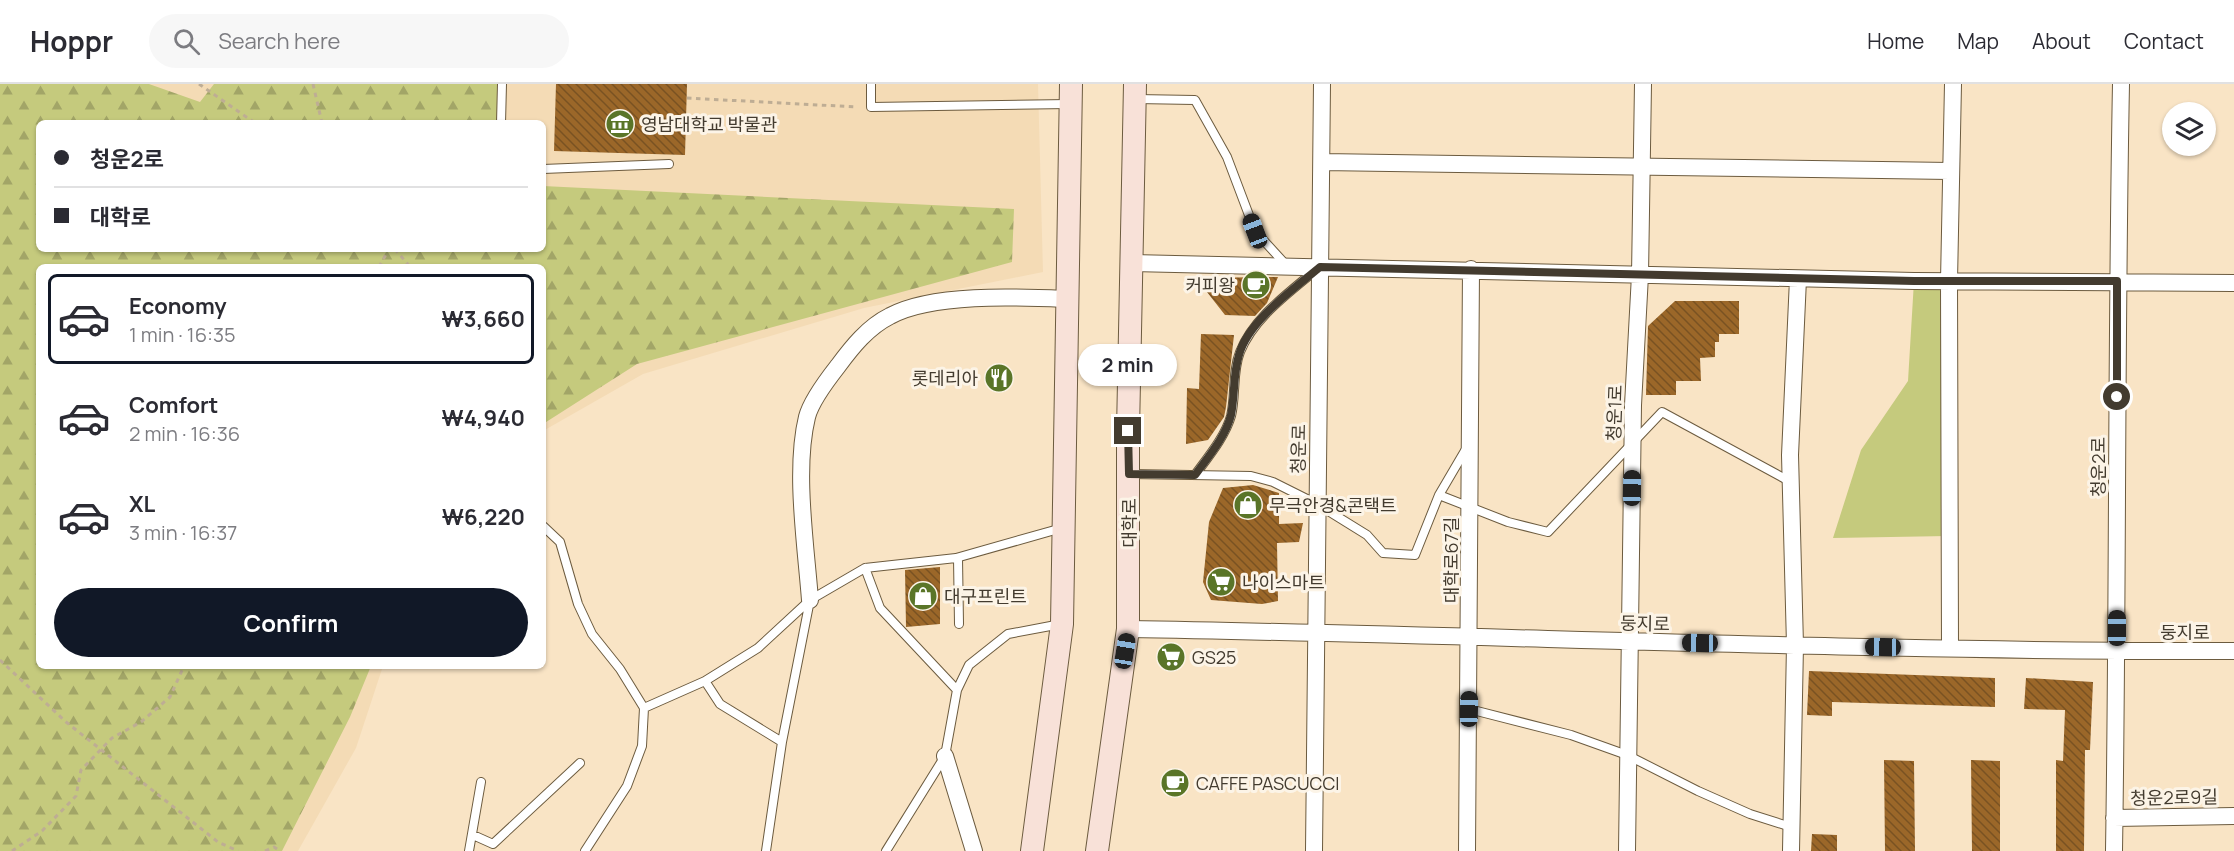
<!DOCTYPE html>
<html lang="en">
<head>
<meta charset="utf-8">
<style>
  :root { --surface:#fff; --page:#f7f7f7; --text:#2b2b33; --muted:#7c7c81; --line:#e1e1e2; --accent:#111827 }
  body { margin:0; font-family:Manrope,"Noto Sans KR",sans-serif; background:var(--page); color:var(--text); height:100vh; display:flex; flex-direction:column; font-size:22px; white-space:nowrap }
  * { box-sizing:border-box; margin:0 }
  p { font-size:20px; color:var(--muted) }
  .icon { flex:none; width:33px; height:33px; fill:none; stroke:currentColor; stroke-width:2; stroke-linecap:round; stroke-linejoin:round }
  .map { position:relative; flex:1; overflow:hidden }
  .side { position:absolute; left:36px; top:180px; width:510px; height:405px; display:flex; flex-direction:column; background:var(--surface); border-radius:9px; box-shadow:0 2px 4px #0004 }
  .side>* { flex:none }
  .guide { position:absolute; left:36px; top:36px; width:510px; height:132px; border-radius:9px; box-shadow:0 2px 4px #0004; display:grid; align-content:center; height:132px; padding:0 18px; background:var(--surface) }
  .controls { position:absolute; left:2162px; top:18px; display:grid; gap:12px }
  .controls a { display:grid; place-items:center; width:54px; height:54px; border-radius:50%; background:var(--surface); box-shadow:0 2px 4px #0004; font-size:30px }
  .end { position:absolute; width:27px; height:27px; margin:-14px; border:8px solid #433b2f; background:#fff; box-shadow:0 0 0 3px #fff }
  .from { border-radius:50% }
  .bubble { position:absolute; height:42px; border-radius:21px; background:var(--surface); box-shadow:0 2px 4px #0004; font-size:20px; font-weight:700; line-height:42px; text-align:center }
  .car { position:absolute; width:18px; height:36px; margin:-18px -9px; border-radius:8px; box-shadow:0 0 4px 2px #0007; background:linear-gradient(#222 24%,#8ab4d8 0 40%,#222 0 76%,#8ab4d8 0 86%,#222 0) }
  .guide b { display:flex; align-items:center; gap:21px; height:57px; font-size:22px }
  .guide b+b { border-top:2px solid var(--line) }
  .guide i { width:15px; height:15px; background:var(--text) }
  ul { padding:10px 0 0; list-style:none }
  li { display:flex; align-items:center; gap:18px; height:90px; margin:0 12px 9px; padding:0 6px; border:3px solid transparent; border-radius:9px }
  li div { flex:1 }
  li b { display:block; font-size:22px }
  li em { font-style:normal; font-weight:700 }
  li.on { border-color:var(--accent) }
  li>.icon { width:54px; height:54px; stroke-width:1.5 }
  .button { display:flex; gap:12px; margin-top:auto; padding:12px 18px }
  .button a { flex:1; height:69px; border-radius:36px; background:var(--accent); color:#fff; font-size:24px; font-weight:700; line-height:69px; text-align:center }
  header { display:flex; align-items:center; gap:36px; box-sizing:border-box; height:84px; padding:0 30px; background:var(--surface); border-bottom:2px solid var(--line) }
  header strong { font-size:28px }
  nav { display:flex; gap:33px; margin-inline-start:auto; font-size:21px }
  .search { width:420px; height:54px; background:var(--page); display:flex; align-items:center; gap:15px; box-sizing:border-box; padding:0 21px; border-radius:33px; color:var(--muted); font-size:22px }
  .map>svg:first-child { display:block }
  .built { fill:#f4dbb5; fill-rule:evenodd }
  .forest { fill:url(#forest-firs) }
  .park { fill:#c5ca7d }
  .building { fill:url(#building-back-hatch) }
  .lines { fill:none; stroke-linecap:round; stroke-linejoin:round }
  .service-casing { stroke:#6c5b3f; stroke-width:10 }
  .minor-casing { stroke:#6c5b3f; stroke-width:18 }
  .secondary-casing { stroke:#6c5b3f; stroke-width:24 }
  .path { stroke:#bead94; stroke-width:3; stroke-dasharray:4.5 4.5; stroke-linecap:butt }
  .service { stroke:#fff; stroke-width:8 }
  .minor { stroke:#fff; stroke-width:16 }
  .secondary { stroke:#f8e1d8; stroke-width:22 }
  .route { stroke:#433b2f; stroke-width:8 }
  .labels { text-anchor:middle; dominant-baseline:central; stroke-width:6; stroke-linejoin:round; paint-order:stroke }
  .poi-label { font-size:18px; fill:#433b2f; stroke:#fcf4e7; text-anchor:start }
  .street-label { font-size:18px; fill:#433b2f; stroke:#fcf4e7 }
</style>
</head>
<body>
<header>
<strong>Hoppr</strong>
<div class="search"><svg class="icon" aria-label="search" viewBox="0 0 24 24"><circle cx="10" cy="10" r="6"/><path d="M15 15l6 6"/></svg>Search here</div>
<nav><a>Home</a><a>Map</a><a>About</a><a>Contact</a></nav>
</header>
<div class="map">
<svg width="2234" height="767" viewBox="0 0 2234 767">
  <defs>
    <pattern id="forest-firs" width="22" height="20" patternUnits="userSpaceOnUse" patternTransform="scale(1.5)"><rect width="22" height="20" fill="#c5ca7d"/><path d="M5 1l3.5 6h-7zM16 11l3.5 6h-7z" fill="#a2a567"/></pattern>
    <pattern id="building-back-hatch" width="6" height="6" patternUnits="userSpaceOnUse" patternTransform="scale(1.5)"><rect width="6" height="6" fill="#9b6729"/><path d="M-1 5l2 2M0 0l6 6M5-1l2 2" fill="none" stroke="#795222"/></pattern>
  </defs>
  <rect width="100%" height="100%" fill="#f9e4c5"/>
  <path class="built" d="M0,0H1038L1043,188L864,224L643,290L543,347V183H39V582H383L356,664L298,767H0ZM39,39H543V165H39Z"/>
  <path class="forest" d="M0,0H149L200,18L214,0H497V39H39V165H543V102L1014,125L1012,178L637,280L543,340V183H39V582H371L350,633L282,767H0Z"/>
  <path class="park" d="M1914,197H1949L1948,452L1833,454L1861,366L1908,297Z"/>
  <path class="building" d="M556,0H687L685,71L554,67Z
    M1278,193L1267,219L1255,232L1225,231L1196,194Z
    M1675,217H1739V250H1719V258H1715V273L1700,274L1701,297H1676V311H1646L1648,242Z
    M1201,250L1234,251L1226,323L1224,333L1208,356L1186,360L1187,304L1199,305Z
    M1253,401L1279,409V440L1303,439L1299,458L1277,459L1278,517L1262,520L1211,516L1203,498L1209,438L1223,404Z
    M940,483V540L906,543L905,486Z
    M1809,587L1995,594V623L1832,618V632L1807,631Z
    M2026,594L2093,598L2090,666H2085L2084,767H2056V676L2063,677L2065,626L2024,625Z
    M1884,676L1914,677L1915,767H1885Z
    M1971,676L2000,677V767H1972Z
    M1812,750L1837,751V767H1811Z"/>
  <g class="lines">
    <g class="service-casing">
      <path id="service" d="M871,0V23L1069,20
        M1136,15L1195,16L1227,73L1255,147L1287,182
        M501,39L502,0
        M543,85L669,80
        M1131,390L1251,392L1273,398L1317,420L1367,451L1383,469L1415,471L1439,411L1466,365
        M1195,391C1208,373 1225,353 1231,332C1236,312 1232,288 1240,268C1254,233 1289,209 1317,185
        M1439,411L1508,438L1548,448L1662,328L1791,398
        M543,442L560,458L578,520L592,550L620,585L644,624
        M958,474L959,540
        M865,484L880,524L957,606
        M705,597L720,620L782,658L810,516
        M1469,625L1571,651L1627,671L1698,707L1750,730L1791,743
        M473,751L493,760L580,679
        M469,767L481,698
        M585,767L627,702L642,662L644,624L705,597L758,564L810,516L865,484L956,474L1062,444
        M766,767L782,658
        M886,767L945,672L957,606L969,581L1008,550L1061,540"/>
    </g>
    <g class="minor-casing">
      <path id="minor" d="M1322,78L1950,87
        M1132,179L1914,197L2234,199
        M810,516C806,462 794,386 807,333C811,317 827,296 838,282C852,263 868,243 890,232C932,209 1018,213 1066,215
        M1128,545C1497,551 1865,568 2234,567
        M1950,564L1949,197L1953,0
        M945,672L974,767
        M2114,734L2234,732
        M1314,767L1322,0
        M1467,767L1471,185
        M1627,767L1633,321L1640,191L1643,0
        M1791,767L1795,561L1790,371L1798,195
        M2114,767C2118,511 2116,256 2121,0"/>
    </g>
    <g class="secondary-casing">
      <path id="secondary" d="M1032,767L1062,540L1071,0
        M1097,767L1128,545V347L1135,0"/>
    </g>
    <path class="path" d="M199,0L255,39
      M313,0L322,39
      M687,14L857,23
      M395,165L410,183
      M379,183L389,165
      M0,576L66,638L218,758L238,767
      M12,767L42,747L76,712L81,686L112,654L141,638L170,613L184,582
      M265,767L274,763L280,767"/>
    <use href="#service" class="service"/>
    <use href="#minor" class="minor"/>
    <use href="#secondary" class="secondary"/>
  </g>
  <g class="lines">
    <path class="route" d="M1128,347L1129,390L1195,391C1208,373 1226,352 1231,331C1235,311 1233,290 1239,271C1248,237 1294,205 1320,183L1914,197H2117V313"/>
  </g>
  <defs>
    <g id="museum-disc" transform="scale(1.5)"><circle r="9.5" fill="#5a7528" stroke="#fcf4e7"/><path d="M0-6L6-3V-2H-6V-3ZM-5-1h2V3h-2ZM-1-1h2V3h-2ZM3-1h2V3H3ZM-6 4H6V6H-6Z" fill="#fff"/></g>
    <g id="cafe-disc" transform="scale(1.5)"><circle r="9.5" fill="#5a7528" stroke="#fcf4e7"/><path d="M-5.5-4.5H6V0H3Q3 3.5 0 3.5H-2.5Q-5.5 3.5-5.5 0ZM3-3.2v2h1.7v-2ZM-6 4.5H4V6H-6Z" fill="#fff"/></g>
    <g id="restaurant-disc" transform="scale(1.5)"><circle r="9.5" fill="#5a7528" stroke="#fcf4e7"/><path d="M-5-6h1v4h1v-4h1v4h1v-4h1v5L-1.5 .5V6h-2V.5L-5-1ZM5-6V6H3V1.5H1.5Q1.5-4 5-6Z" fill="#fff"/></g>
    <g id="shop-disc" transform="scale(1.5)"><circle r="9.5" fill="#5a7528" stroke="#fcf4e7"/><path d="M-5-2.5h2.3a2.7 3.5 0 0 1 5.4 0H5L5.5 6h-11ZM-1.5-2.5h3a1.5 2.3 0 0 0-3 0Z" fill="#fff"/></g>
    <g id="supermarket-disc" transform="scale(1.5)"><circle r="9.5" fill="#5a7528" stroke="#fcf4e7"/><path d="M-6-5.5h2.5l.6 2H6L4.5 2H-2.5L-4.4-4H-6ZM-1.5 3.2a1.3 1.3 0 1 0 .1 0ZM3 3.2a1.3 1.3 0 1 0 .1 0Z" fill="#fff"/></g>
  </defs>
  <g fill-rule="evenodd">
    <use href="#museum-disc" x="620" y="40"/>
    <use href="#cafe-disc" x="1256" y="201"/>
    <use href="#restaurant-disc" x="999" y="294"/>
    <use href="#shop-disc" x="1248" y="421"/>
    <use href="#supermarket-disc" x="1221" y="498"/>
    <use href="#shop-disc" x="923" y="512"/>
    <use href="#supermarket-disc" x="1171" y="573"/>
    <use href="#cafe-disc" x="1175" y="699"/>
  </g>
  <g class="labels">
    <g class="poi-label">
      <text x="641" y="40">영남대학교 박물관</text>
      <text x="1235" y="201" text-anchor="end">커피왕</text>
      <text x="978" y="294" text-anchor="end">롯데리아</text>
      <text x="1269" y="421">무극안경&amp;콘택트</text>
      <text x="1242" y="498">나이스마트</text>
      <text x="944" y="512">대구프린트</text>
      <text x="1192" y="573">GS25</text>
      <text x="1196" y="699">CAFFE PASCUCCI</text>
    </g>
    <g class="street-label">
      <text transform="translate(1614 329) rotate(-88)">청운1로</text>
      <text transform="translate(1298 365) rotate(-89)">청운로</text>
      <text transform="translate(2098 383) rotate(-90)">청운2로</text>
      <text transform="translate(1129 439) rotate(-90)">대학로</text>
      <text transform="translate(1451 476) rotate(-90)">대학로67길</text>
      <text transform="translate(1645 539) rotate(1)">둥지로</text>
      <text x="2185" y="548">둥지로</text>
      <text transform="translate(2174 713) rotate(-1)">청운2로9길</text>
    </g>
  </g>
</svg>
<div class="controls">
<a><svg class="icon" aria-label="layers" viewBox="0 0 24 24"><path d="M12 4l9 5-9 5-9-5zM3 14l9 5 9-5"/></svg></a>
</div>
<i class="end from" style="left:2117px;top:313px"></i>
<i class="end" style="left:1128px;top:347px"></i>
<div class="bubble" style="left:1078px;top:260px;width:99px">2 min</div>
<i class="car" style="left:1255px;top:147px;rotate:339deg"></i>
<i class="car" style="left:1632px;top:404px;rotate:1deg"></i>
<i class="car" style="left:2117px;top:544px;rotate:0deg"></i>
<i class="car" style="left:1700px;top:559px;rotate:271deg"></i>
<i class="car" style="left:1883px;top:563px;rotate:271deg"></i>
<i class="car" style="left:1125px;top:567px;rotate:9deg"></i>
<i class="car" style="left:1469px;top:625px;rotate:1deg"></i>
<div class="guide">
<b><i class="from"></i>청운2로</b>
<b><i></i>대학로</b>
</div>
<section class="side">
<ul>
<li class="on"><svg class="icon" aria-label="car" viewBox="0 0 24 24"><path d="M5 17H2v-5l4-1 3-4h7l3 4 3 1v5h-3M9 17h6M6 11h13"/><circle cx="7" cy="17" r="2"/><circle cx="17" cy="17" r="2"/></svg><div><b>Economy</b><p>1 min · 16:35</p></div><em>₩3,660</em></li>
<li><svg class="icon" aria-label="car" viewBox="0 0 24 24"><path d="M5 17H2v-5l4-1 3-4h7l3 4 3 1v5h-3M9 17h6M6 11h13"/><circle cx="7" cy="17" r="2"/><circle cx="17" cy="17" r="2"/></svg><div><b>Comfort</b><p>2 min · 16:36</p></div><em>₩4,940</em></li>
<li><svg class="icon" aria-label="car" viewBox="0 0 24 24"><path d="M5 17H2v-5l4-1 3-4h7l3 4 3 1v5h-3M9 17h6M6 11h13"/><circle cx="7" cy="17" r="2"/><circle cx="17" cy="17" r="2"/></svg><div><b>XL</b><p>3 min · 16:37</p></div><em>₩6,220</em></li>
</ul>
<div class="button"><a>Confirm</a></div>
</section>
</div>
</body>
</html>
